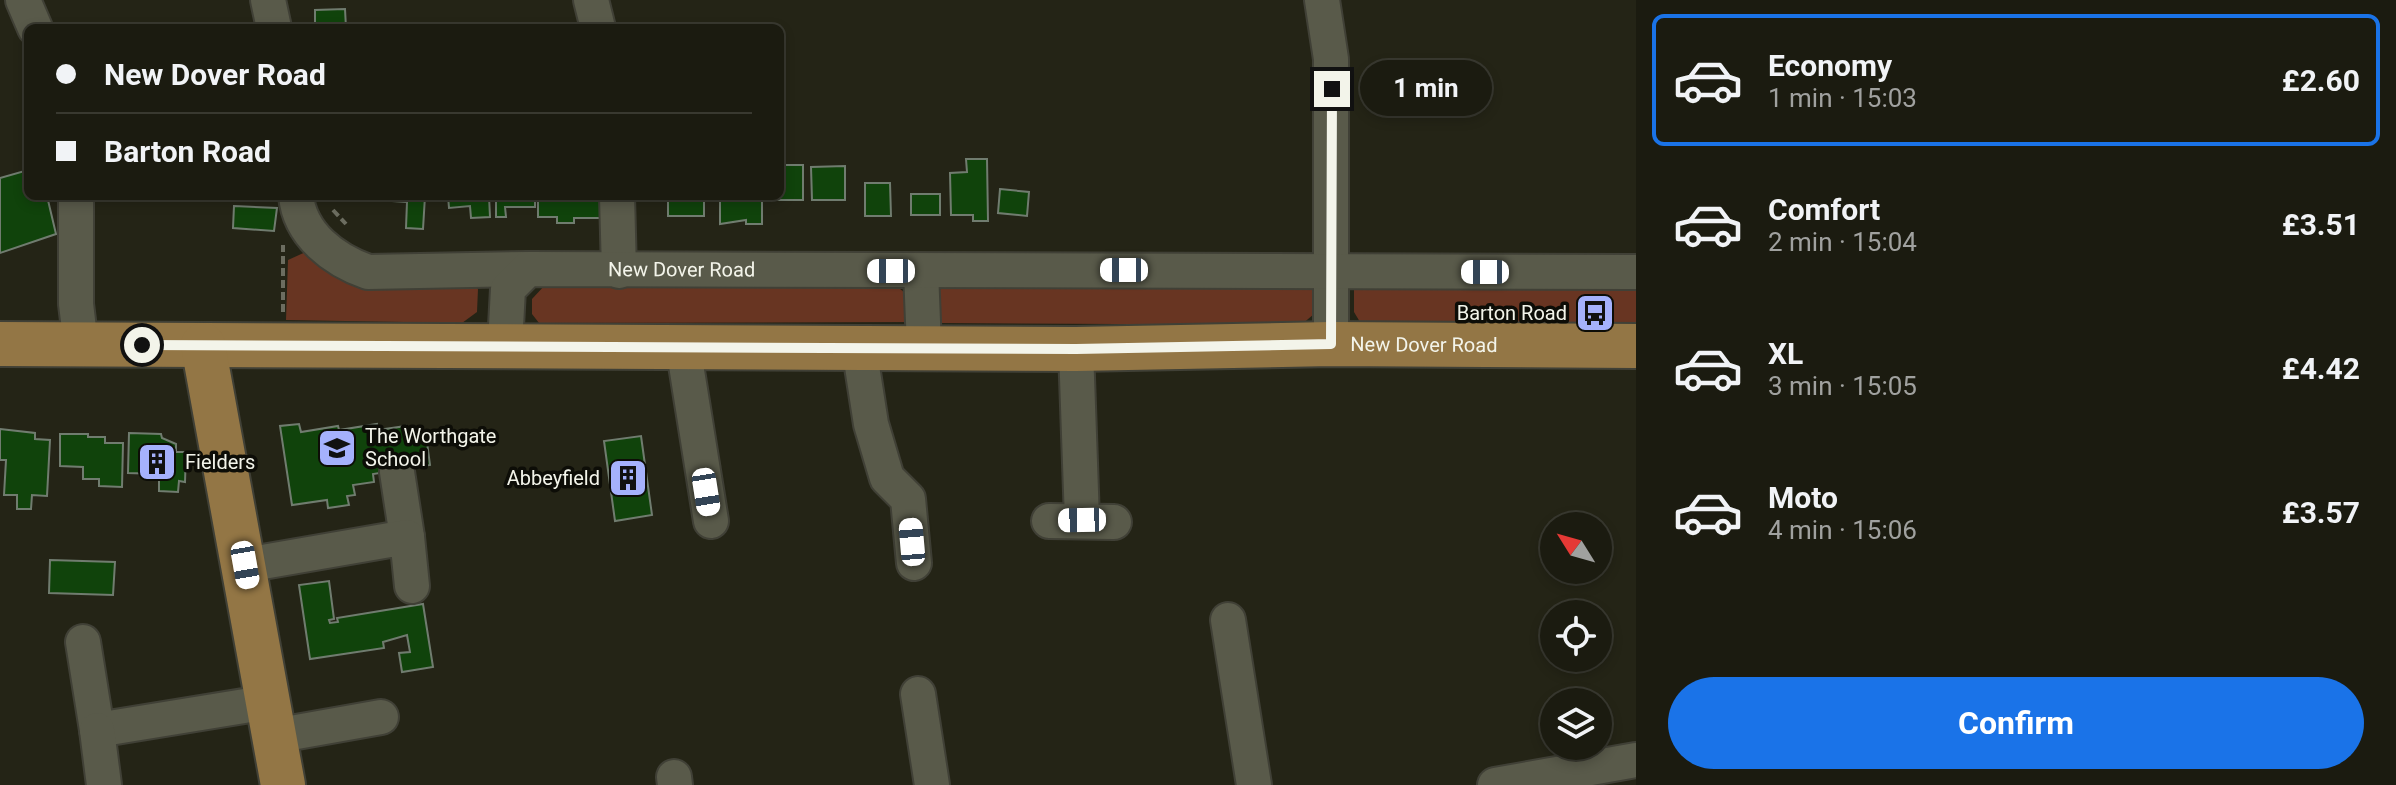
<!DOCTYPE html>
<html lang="en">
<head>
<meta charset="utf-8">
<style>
  :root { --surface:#1b1b10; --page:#242419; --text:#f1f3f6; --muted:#a0a19f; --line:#393930; --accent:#1a73e8 }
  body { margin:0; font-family:Roboto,sans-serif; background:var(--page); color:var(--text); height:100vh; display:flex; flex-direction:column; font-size:30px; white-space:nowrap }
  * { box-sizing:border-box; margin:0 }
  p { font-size:26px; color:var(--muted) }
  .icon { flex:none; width:44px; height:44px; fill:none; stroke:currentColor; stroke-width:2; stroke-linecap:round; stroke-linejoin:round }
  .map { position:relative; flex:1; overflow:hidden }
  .panel { display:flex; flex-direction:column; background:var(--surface); width:760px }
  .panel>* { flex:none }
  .guide { position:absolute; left:24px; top:24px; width:760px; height:176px; border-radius:12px; box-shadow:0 4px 12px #0003,0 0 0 2px var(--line); display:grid; align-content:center; height:176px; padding:0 32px; background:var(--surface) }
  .needle { width:52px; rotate:307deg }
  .buttons { position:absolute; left:1540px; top:512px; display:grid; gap:16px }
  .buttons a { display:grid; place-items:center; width:72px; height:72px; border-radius:50%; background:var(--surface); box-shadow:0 4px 12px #0003,0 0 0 2px var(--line); font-size:40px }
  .end { position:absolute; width:36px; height:36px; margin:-18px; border:10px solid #f3f4ea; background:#111; box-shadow:0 0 0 4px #111 }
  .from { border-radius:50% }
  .bubble { position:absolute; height:56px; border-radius:28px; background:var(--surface); box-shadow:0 4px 12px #0003,0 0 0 2px var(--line); font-size:26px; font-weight:700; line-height:56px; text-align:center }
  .car { position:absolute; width:24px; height:48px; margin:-24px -12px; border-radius:10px; box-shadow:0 0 6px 2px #0007; background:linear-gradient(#fff 24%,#345 0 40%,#fff 0 76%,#345 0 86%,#fff 0) }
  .guide b { display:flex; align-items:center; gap:28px; height:76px; font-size:30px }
  .guide b+b { border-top:2px solid var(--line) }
  .guide i { width:20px; height:20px; background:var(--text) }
  ul { padding:14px 0 0; list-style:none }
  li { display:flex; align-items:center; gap:24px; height:132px; margin:0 16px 12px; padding:0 16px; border:4px solid transparent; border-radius:12px }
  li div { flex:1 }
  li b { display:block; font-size:30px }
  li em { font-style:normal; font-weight:700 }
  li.selected { border-color:var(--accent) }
  li>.icon { width:72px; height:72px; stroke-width:1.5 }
  .cta { display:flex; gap:16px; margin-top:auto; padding:16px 32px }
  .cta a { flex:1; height:92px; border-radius:48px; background:var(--accent); color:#fff; font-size:32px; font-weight:700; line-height:92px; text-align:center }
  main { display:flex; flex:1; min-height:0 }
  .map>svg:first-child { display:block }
  .green { fill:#683522 }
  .building { fill:#10430b; stroke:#707c6f; stroke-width:2 }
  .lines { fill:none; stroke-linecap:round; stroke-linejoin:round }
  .minor-casing { stroke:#404036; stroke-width:38 }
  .major-casing { stroke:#404036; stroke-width:48 }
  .path { stroke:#6c6d60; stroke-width:4; stroke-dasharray:8 4; stroke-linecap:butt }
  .minor { stroke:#595a4a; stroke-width:34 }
  .major { stroke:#937645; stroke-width:44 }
  .route { stroke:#f3f4ea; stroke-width:10 }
  .labels { text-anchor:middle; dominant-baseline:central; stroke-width:7; stroke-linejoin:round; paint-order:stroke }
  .street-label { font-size:20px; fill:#f3f4ea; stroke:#0d0d07 }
  .poi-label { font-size:20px; fill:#f3f4ea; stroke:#0d0d07; text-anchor:end }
</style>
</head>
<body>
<main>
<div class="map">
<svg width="1636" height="785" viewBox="0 0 1636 785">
  <rect width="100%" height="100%" fill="#242416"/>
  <path class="green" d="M310,250L469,283L478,289L477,312L462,323L286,320L288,260Z
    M1636,281V327L1360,322L1354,312V289L1360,285Z
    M545,285H895L909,296L913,322L539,323L532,314V299Z
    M1308,285L1315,291L1314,314L1301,325L940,323L939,287Z"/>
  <path class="building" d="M345,9L346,28H315V10Z
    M966,159H987L988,221H973V215H951L950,173L967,172Z
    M780,165H803V200H769V196H780Z
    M845,166V200H812L811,167Z
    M28,170V196H47L56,234L0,253V178Z
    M865,183H890L891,216H865Z
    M1000,189L1029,192L1027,216L998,213Z
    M911,194H940V215H911Z
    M378,196H425L423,229L406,228L407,202L378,200Z
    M448,196H489L490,217L471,218L470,206L449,208Z
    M496,196H535V207H505L506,217H496Z
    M538,196H606V218H574V223H557V217H538Z
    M668,196H704V216H668Z
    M720,196H762V224H746V220L720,224Z
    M234,206L277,208L274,231L233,228Z
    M299,424L301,432L338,426L339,430L377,424L378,430L406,426L407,438L426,435L430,465L373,474L374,482L353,485L355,495L347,496L349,505L328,508L327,500L292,505L280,426Z
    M0,429L35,433V439L50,440L47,496L32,495L31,509H17V495H4L6,460H0Z
    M129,433L161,434L162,438L176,444V452H186L185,482L179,481L178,492L159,491V474L128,473Z
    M60,434H88V437H105V443H123L122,487L99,486V479H83V467L60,466Z
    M641,436L652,515L615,521L604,441Z
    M50,560L115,562L113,595L49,593Z
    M329,581L334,619L329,620L330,623L338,622L337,618L423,604L433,667L402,672L399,653L410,652L407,635L383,642L384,648L310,659L299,585Z"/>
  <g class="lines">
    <g class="minor-casing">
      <g id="minor">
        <path d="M23,0L35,28"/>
        <path d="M268,0L274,28"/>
        <path d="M591,0L598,28"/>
        <path d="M1322,0L1331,59V344"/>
        <path d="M76,196V304L81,345"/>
        <path d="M296,196C300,235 334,260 368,272L528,269"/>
        <path d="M617,196L619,271"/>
        <path d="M921,271L924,347"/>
        <path id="s1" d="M505,345L508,289L528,269L1636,272"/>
        <path d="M683,346L711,521"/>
        <path d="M859,347L871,424L887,478L908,499L914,563"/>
        <path d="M1076,349L1082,520"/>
        <path d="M397,472L407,537"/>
        <path d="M1049,521L1114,522"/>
        <path d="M245,565L407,537L412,586"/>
        <path d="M1228,620L1254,785"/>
        <path d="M83,642L97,730L269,702"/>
        <path d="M918,694L932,785"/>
        <path d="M97,730L104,785"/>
        <path d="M274,736L381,717"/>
        <path d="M674,777L675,785"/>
        <path d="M1495,785L1636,760"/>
      </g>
    </g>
    <g class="major-casing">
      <g id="major">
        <path id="s2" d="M0,344L1076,349L1331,344L1636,346"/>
        <path d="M203,345L283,785"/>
      </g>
    </g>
    <path class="path" d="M333,210L346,224
      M283,312V245"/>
    <use href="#minor" class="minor"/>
    <use href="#major" class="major"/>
  </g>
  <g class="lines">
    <path class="route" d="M142,345L1076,349L1331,344L1332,89"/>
  </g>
  <defs>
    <g id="bus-square" transform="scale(2)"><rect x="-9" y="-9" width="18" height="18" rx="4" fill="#a5b1fc" stroke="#0d0d07"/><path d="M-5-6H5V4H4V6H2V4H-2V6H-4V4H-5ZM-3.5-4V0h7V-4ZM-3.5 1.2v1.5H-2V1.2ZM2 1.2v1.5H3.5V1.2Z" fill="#111"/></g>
    <g id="school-square" transform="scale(2)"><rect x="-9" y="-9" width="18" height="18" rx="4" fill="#a5b1fc" stroke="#0d0d07"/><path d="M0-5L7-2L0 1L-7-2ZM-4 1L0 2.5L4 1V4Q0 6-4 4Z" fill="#111"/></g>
    <g id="building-square" transform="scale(2)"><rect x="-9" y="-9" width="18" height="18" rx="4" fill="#a5b1fc" stroke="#0d0d07"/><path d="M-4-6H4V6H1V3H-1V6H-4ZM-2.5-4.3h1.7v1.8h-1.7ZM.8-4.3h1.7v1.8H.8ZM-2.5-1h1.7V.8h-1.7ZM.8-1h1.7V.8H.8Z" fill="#111"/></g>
  </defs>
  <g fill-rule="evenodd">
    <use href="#bus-square" x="1595" y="313"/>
    <use href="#school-square" x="337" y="448"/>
    <use href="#building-square" x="157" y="462"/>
    <use href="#building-square" x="628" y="478"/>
  </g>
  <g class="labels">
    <g class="street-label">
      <text stroke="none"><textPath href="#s1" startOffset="238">New Dover Road</textPath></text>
      <text stroke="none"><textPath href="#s2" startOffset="1424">New Dover Road</textPath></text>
    </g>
    <g class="poi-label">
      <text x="1567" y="313">Barton Road</text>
      <text x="365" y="436" text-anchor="start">The Worthgate<tspan x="365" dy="23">School</tspan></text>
      <text x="185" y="462" text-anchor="start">Fielders</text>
      <text x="600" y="478">Abbeyfield</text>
    </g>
  </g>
</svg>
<div class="buttons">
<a><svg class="needle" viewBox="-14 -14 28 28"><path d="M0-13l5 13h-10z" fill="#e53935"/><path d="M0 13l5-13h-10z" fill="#a0a19f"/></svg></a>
<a><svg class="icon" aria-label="locate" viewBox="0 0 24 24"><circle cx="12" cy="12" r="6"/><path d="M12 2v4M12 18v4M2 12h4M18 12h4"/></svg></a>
<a><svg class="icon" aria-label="layers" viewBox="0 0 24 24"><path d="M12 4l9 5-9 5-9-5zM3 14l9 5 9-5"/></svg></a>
</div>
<i class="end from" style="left:142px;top:345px"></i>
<i class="end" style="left:1332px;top:89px"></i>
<div class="bubble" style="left:1360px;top:60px;width:132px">1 min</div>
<i class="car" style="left:1124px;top:270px;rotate:270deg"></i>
<i class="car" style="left:891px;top:271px;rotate:270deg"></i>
<i class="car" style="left:1485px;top:272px;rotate:270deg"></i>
<i class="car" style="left:706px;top:492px;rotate:171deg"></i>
<i class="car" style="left:1082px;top:520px;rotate:269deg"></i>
<i class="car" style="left:912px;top:542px;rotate:355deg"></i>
<i class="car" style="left:245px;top:565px;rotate:170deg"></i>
<div class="guide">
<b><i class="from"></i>New Dover Road</b>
<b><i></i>Barton Road</b>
</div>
</div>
<section class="panel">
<ul>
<li class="selected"><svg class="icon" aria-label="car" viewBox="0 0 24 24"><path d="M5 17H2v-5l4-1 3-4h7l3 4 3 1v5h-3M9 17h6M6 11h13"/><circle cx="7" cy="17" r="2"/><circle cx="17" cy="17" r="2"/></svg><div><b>Economy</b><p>1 min · 15:03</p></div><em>£2.60</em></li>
<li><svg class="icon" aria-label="car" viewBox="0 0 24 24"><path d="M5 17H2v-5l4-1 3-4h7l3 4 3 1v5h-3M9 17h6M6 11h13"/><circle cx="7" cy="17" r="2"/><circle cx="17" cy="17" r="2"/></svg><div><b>Comfort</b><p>2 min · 15:04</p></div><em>£3.51</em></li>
<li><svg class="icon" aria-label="car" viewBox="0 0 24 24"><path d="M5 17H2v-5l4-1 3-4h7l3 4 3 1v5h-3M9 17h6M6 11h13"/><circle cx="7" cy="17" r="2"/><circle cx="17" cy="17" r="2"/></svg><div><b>XL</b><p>3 min · 15:05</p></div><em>£4.42</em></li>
<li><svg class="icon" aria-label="car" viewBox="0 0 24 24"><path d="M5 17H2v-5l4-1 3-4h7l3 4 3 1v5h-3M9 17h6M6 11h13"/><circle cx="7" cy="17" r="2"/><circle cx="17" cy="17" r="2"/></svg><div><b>Moto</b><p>4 min · 15:06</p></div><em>£3.57</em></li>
</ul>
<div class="cta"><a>Confirm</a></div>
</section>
</main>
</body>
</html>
